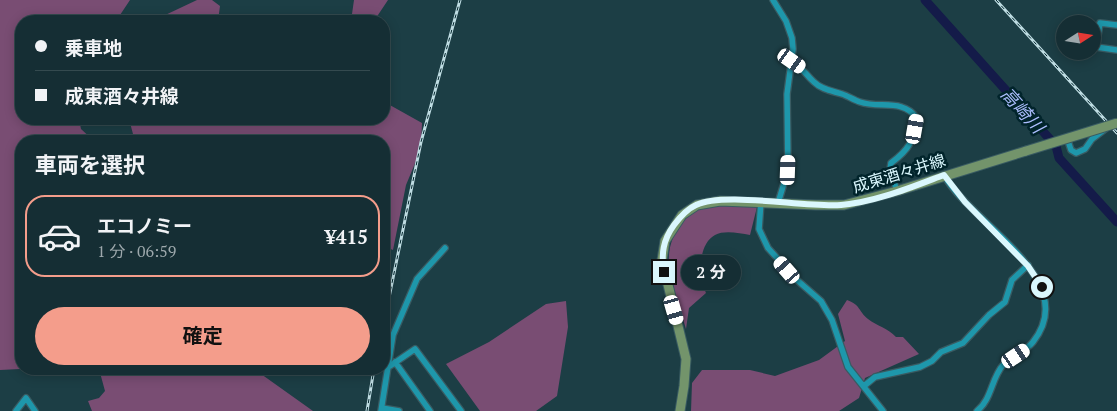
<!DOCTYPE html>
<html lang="ja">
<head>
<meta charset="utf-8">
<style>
  :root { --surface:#152e34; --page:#1e363c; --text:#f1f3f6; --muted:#9da8ac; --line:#344a4f; --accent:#f49d8b }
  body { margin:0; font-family:"PT Serif","Noto Sans JP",serif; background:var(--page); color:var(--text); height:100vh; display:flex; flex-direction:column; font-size:19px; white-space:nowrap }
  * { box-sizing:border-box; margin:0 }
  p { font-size:16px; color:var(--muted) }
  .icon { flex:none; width:28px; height:28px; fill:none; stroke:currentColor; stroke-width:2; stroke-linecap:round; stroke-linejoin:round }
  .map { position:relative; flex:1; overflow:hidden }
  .sheet { position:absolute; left:15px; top:135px; width:375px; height:240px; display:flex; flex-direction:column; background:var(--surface); border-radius:20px; box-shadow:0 2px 12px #0003,0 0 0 1px var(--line) }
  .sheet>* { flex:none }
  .hud { position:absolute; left:15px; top:15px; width:375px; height:110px; border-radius:20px; box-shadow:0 2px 12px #0003,0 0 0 1px var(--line); display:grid; align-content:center; height:110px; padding:0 20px; background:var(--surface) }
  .needle { width:32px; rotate:78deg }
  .fabs { position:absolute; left:1056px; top:15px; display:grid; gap:10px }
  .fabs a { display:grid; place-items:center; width:45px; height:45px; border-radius:50%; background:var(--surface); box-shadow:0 2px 12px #0003,0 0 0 1px var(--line); font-size:25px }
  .end { position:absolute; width:22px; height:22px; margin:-11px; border:6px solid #daf7fd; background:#111; box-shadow:0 0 0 2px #111 }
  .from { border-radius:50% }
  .bubble { position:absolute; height:35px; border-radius:18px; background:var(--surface); box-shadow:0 2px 12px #0003,0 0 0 1px var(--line); font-size:16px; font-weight:700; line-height:35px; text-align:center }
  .car { position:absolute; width:15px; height:30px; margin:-15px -8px; border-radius:6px; box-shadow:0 0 4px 1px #0007; background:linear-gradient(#fff 24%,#345 0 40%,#fff 0 76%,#345 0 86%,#fff 0) }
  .hud b { display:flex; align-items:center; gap:18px; height:48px; font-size:19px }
  .hud b+b { border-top:1px solid var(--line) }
  .hud i { width:12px; height:12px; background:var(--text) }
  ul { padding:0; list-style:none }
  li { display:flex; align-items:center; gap:15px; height:82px; margin:0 10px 8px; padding:0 10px; border:2px solid transparent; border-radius:20px }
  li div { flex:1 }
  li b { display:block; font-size:19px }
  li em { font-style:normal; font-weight:700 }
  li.selected { border-color:var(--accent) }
  li>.icon { width:45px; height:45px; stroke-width:1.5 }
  h2 { padding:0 20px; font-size:22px; line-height:60px }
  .cta { display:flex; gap:10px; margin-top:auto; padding:10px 20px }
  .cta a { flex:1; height:58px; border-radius:30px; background:var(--accent); color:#111; font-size:20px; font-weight:700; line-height:58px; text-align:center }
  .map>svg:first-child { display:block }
  .green { fill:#794d73 }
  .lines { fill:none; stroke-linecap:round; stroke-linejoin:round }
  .river { stroke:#141b49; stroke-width:9 }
  .street-casing { stroke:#395b62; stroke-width:8 }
  .primary-casing { stroke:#395b62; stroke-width:11 }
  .street { stroke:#1e97ab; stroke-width:5.5 }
  .primary { stroke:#73946b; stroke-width:9 }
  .rail-casing { stroke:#bfdde3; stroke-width:3 }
  .rail { stroke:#01242b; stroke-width:1; stroke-dasharray:4; stroke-linecap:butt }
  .primary-bridge-casing { stroke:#395b62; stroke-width:11; stroke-linecap:butt }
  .primary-bridge { stroke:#73946b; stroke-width:9 }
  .route { stroke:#daf7fd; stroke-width:6 }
  .labels { text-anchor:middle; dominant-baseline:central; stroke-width:5; stroke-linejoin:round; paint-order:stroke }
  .street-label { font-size:16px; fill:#daf7fd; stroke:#01242b }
  .water-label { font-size:18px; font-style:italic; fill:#acbefe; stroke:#01242b }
</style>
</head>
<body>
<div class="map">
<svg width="1117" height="411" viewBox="0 0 1117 411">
  <rect width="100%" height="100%" fill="#1c3e45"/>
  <path class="green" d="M0,0H130L116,21H21V119H79L81,129L94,141H21V369H32L30,373L20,369L0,370Z
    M197,0H212L220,6L218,21H159L161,17Z
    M354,0H388L374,21H351Z
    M384,99L388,104L422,123L421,149L406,185L393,250L384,246V141H128L133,134L129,119H384Z
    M758,203L750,235C739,233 724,230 715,235C697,245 699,277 706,293L689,308L686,329C676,293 655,256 682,223C687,216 695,208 703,206C720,202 741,204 758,203Z
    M847,300C861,305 858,311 868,319C877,326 888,328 896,337H903L919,354L865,378L859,398L839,411H691L692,383L702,370H750L775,376L819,360L845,341L838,314Z
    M566,301L568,327L557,396L536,411H480L446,364L489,342L546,304Z
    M99,369H254L313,411H92L88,401L99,398L105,391Z"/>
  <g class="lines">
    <path class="river" d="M925,0L1056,146L1059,158L1117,222"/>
    <g class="street-casing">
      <path id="street" d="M773,0L786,21L792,38L793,49L787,94L788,170L778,203
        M1117,25L1100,23L1096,47L1117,50
        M792,61C804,69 805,74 814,82C822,90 833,91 842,94C848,96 854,100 860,102C880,109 902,98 917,118C913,141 910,149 891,163L890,170L897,191
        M1067,138L1071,150L1076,153L1085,149L1092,139L1105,129
        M944,175C970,223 1083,279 1033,342C1025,352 1012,356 1003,365C991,379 992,399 977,411
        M761,201L759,229L768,248L797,280L821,301L832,320L848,367L883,411
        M395,362L430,411
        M390,366L415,349L461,411
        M864,386L875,377L920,367L932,361L941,352L963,343L989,315L1005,302L1012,280L1028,265
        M382,408L399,411
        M16,411L26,398L35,411
        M381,411L393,335L417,279L445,248"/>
    </g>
    <g class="primary-casing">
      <path id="primary" d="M680,411L684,386L686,359L662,260L665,241L682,215L697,205L720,201L816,205H844L897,191L1026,151"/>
    </g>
    <use href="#street" class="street"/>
    <use href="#primary" class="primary"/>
    <g class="rail-casing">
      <path id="rail" d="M996,0L1117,133
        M384,322L421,142L460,0
        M367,411L374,369"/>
    </g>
    <use href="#rail" class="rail"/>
    <g class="primary-bridge-casing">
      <path id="primary-bridge" d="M1026,151L1117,123"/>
    </g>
    <use href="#primary-bridge" class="primary-bridge"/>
  </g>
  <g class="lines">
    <path class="route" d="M664,272C661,254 663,240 674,225C680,217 687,209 696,205C725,191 805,208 841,205C876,202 912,187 944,175L965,202L1028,266L1042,287"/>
  </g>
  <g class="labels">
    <g class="street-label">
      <text transform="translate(899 173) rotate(-17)">成東酒々井線</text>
    </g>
    <g class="water-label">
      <text transform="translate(1023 110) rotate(48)">高崎川</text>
    </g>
  </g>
</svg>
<div class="fabs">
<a><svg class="needle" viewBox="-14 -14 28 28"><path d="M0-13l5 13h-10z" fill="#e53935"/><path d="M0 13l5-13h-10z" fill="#9da8ac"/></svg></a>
</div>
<i class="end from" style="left:1042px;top:287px"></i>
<i class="end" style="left:664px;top:272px"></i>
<div class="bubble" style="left:681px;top:255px;width:60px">2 分</div>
<i class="car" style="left:792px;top:61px;rotate:125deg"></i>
<i class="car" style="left:915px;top:129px;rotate:10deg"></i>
<i class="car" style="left:788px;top:170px;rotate:2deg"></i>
<i class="car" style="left:787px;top:270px;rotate:319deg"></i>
<i class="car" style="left:674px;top:310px;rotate:164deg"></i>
<i class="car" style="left:1016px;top:356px;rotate:56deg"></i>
<div class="hud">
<b><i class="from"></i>乗車地</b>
<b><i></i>成東酒々井線</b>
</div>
<section class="sheet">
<h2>車両を選択</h2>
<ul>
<li class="selected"><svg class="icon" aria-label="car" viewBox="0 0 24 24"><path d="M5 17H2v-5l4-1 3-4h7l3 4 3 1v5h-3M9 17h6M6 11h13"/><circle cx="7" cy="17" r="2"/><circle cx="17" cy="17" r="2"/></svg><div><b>エコノミー</b><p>1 分 · 06:59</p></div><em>¥415</em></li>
</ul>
<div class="cta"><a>確定</a></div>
</section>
</div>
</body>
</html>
